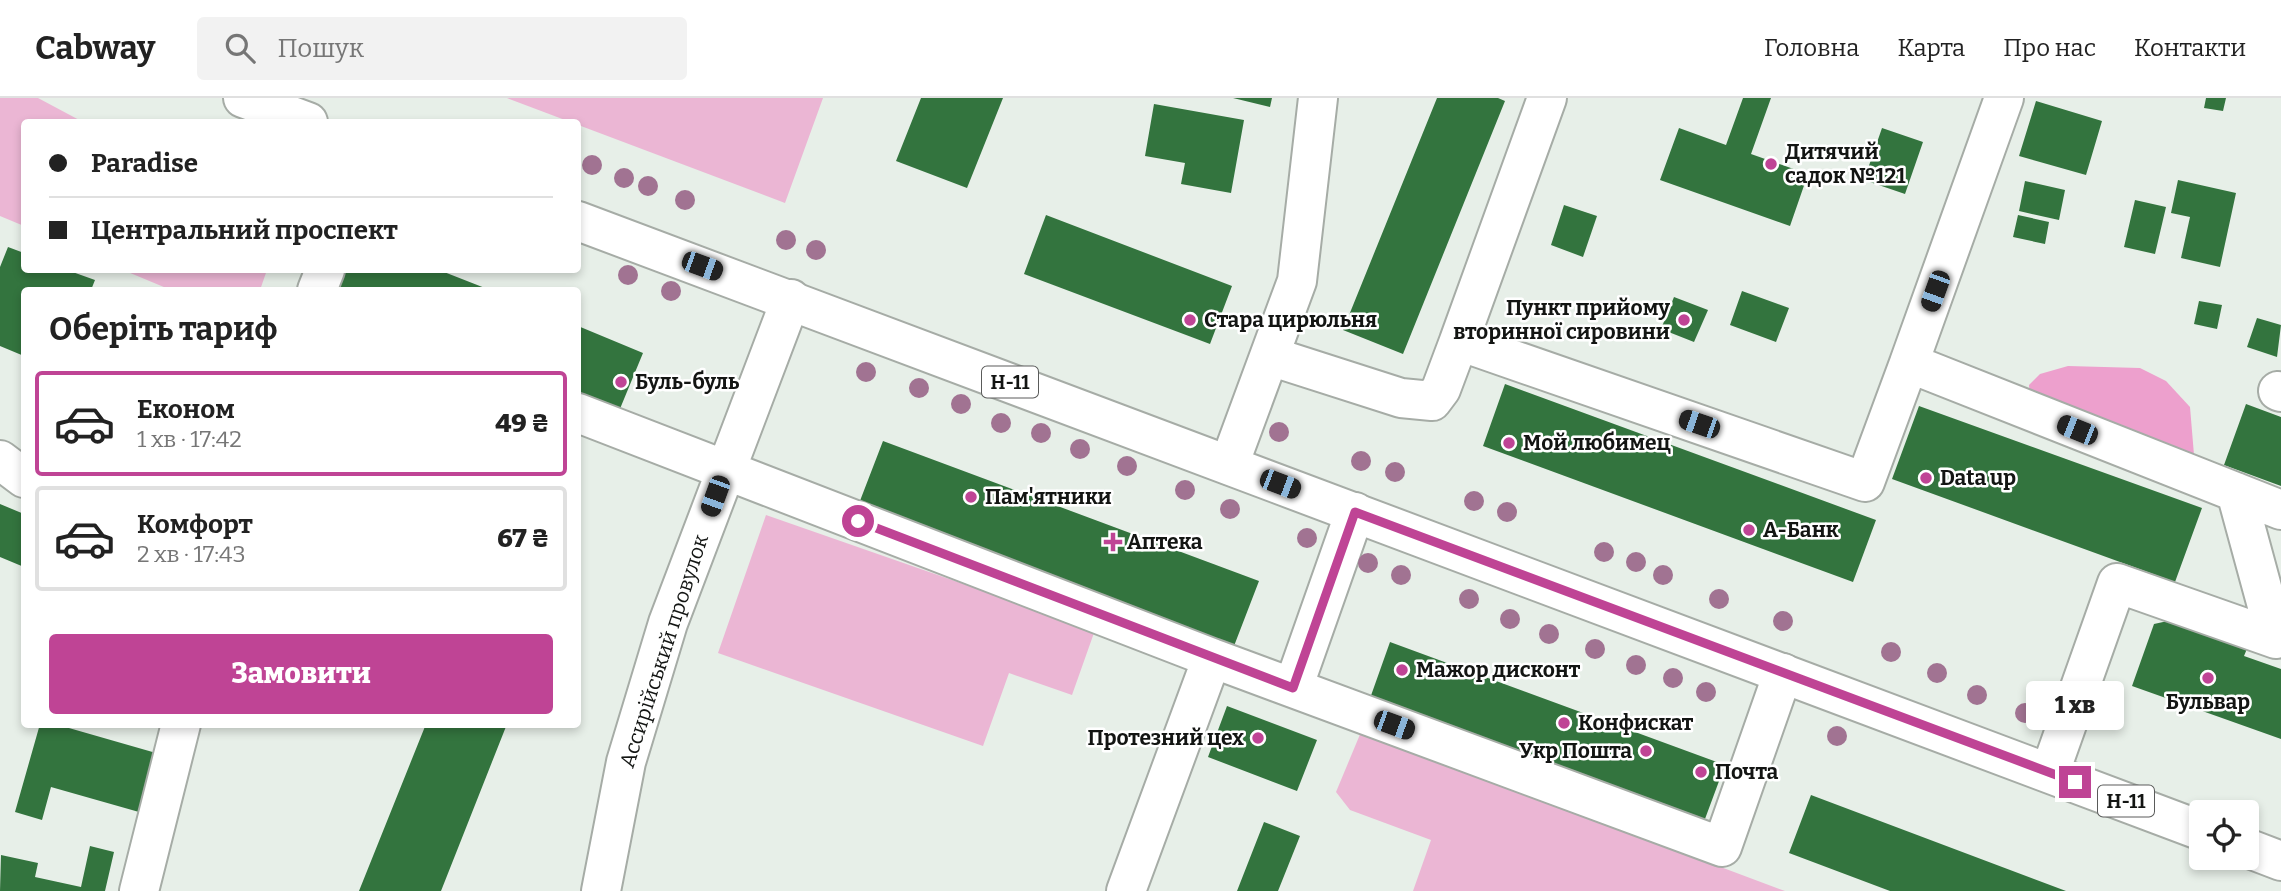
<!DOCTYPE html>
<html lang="uk">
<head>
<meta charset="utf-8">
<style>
  :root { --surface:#fff; --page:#f2f2f2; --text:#222; --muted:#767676; --line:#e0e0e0; --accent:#bf4495 }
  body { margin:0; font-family:Bitter,serif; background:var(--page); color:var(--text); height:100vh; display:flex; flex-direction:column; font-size:26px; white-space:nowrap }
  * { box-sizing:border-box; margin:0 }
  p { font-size:23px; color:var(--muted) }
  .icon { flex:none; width:38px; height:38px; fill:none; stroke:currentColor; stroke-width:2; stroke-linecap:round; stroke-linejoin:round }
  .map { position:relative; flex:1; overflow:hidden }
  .panel { position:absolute; left:21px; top:189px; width:560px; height:441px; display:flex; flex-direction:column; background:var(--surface); border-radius:7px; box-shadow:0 4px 10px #0003 }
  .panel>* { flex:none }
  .hud { position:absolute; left:21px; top:21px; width:560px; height:154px; border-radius:7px; box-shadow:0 4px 10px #0003; display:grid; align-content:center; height:154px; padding:0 28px; background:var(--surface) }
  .tools { position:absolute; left:2189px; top:702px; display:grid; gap:14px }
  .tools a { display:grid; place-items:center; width:70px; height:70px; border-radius:7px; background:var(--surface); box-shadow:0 4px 10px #0003; font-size:35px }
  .end { position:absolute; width:32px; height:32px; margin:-16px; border:9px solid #bf4495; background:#fff; box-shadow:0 0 0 4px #fff }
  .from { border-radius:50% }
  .bubble { position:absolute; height:49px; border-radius:7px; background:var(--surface); box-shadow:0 4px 10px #0003; font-size:23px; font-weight:800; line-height:49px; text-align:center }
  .car { position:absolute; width:21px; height:42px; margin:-21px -10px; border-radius:9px; box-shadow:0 0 5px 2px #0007; background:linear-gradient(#222 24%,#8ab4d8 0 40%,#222 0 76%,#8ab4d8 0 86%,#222 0) }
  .hud b { display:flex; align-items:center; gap:24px; height:66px; font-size:26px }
  .hud b+b { border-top:2px solid var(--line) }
  .hud i { width:18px; height:18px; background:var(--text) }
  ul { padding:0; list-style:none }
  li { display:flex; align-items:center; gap:21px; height:105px; margin:0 14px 10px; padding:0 14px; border:4px solid var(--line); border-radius:7px }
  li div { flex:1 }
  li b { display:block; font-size:26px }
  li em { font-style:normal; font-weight:800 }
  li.current { border-color:var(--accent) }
  li>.icon { width:63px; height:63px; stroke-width:1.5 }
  h2 { padding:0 28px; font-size:32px; line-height:84px }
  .cta { display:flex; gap:14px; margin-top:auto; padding:14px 28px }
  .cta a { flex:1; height:80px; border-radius:7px; background:var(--accent); color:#fff; font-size:28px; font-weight:800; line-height:80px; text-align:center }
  header { display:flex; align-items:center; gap:42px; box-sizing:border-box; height:98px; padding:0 35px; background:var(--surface); border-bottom:2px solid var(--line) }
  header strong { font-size:33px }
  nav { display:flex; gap:38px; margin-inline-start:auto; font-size:24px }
  .search { width:490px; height:63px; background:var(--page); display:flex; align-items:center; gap:18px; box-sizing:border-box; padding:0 24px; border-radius:7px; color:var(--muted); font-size:26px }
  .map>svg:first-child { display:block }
  .green { fill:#ebb6d4 }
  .forest { fill:#eda0cd }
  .building { fill:#33743e }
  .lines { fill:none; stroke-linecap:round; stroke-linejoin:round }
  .minor-casing { stroke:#a6aca6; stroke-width:42 }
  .major-casing { stroke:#a6aca6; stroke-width:42 }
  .minor { stroke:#fff; stroke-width:38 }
  .major { stroke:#fff; stroke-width:38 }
  .tree { fill:#a17392 }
  .route { stroke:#bf4495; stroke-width:9 }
  .poi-dot { fill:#bf4495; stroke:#fff; stroke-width:2.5 }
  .labels { text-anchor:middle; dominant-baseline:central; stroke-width:5; stroke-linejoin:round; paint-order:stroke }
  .shield { fill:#fff; stroke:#5a5b5a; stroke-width:2 }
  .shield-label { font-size:19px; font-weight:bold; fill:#131513 }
  .poi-label { font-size:21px; font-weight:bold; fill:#131513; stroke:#fff; text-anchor:start }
  .street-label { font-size:21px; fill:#131513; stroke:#fff }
</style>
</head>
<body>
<header>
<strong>Cabway</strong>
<div class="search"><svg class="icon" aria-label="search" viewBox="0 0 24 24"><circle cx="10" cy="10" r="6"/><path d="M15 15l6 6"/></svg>Пошук</div>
<nav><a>Головна</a><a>Карта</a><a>Про нас</a><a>Контакти</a></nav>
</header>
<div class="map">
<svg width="2281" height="793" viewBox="0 0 2281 793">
  <rect width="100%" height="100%" fill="#e7efe8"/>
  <path class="green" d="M0,0H38L83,24H24V128L0,118Z
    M507,0H823L785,105Z
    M123,172H267L260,192H171Z
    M766,417L1095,532L1072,597L1009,575L983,648L718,555Z
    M1361,634L1785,793H1413L1431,742L1350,712L1336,694Z"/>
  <path class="forest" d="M2068,268L2140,270L2166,283L2190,309L2194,357L2183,365L2030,300L2029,287L2040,276Z"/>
  <path class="building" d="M921,0H1003L967,90L896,63Z
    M1233,0H1272L1270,9Z
    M1437,0H1498L1505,3L1403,256L1343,232Z
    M1743,0H1771L1751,56L1808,76L1790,128L1660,82L1679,30L1726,47Z
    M2206,0H2226L2223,13L2204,10Z
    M2036,3L2102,23L2086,77L2019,58Z
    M1154,6L1244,22L1231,95L1181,86L1185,65L1145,58Z
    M1882,30L1923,44L1905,96L1864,82Z
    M2178,82L2236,95L2220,169L2181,160L2190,119L2171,115Z
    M2025,83L2065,92L2059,122L2019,113Z
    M2135,102L2166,109L2155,156L2124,149Z
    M1564,107L1597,118L1583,159L1551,147Z
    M1046,117L1232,188L1210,246L1024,176Z
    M2018,117L2049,124L2045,146L2013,139Z
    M8,149L24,155V172H67L95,182L91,192H24V258L0,248V169Z
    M345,172H439L490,192H337Z
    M1742,193L1789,210L1776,244L1730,227Z
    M1674,199L1708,212L1694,244L1661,231Z
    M2199,203L2222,207L2217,231L2194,226Z
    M2257,220L2281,227L2277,259L2247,249Z
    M578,228L643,255L617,318L578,302Z
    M1505,286L1876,422L1853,484L1483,348Z
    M2246,306L2281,319V388L2224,367Z
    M1919,308L2202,410L2175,484L1892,381Z
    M883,343L1259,483L1234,548L858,408Z
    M0,406L24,416V469L0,459Z
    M2186,519L2251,541L2244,558L2281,571V641L2132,588L2154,526Z
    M1390,544L1725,667L1702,729L1368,606Z
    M1227,608L1317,642L1297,693L1208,659Z
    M40,626H55L156,655L139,714L51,689L42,722L15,714Z
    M426,626H507L441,793H359Z
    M1811,697L2066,793H1890L1789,755Z
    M1264,724L1300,738L1278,793H1237Z
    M90,748L114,754L105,793H0L1,757L38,765L35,779L81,789Z"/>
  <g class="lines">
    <g class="minor-casing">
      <path id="minor" d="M2004,0L1909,265L2281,412
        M317,192L325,172
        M1459,243L1547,0
        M1270,258L1401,300L1432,303L1441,291L1459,243L1865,384L1909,265
        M2278,293L2281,294
        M578,315L1212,560L1126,793
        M0,362L24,380
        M1229,367L1297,183L1318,0
        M1212,560L1722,749L1783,575
        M1293,590L1355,414
        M2050,674L2117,485L2276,541L2236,394
        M139,793L181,626
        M601,793L626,664L668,525L791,201"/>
    </g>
    <g class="major-casing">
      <path id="major" d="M243,0L308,24
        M578,123L2202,733
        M2247,750L2281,763"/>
    </g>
    <use href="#minor" class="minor"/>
    <use href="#major" class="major"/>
  </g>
  <g class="tree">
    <circle cx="592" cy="67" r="10"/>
    <circle cx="624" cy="80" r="10"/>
    <circle cx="648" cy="88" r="10"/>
    <circle cx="685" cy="102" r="10"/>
    <circle cx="786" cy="142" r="10"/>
    <circle cx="816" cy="152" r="10"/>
    <circle cx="628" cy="177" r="10"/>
    <circle cx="671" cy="193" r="10"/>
    <circle cx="866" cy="274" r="10"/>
    <circle cx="919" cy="290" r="10"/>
    <circle cx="961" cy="306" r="10"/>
    <circle cx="1001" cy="325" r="10"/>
    <circle cx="1279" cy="334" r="10"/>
    <circle cx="1041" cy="335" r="10"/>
    <circle cx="1080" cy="351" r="10"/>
    <circle cx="1361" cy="363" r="10"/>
    <circle cx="1127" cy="368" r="10"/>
    <circle cx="1395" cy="374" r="10"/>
    <circle cx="1185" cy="392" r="10"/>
    <circle cx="1474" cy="403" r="10"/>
    <circle cx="1230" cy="411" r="10"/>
    <circle cx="1507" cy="414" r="10"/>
    <circle cx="1307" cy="440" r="10"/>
    <circle cx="1604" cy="454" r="10"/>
    <circle cx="1636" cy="464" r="10"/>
    <circle cx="1368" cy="465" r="10"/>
    <circle cx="1401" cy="477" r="10"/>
    <circle cx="1663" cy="477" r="10"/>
    <circle cx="1469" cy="501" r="10"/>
    <circle cx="1719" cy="501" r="10"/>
    <circle cx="1510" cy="521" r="10"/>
    <circle cx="1783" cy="523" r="10"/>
    <circle cx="1549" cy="536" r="10"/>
    <circle cx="1595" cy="551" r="10"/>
    <circle cx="1891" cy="554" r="10"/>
    <circle cx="1636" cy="567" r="10"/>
    <circle cx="1937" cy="575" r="10"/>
    <circle cx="1673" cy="580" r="10"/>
    <circle cx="1706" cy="594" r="10"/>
    <circle cx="1977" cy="597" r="10"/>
    <circle cx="2025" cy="615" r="10"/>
    <circle cx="1837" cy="638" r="10"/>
  </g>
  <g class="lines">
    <path class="route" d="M858,423L1293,590L1355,414L2075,684"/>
  </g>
  <g class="poi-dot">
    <circle cx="1771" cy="66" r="7"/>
    <circle cx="1190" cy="222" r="7"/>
    <circle cx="1684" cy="222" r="7"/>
    <circle cx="621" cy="284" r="7"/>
    <circle cx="1509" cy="345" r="7"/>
    <circle cx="1926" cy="380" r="7"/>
    <circle cx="971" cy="399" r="7"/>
    <circle cx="1749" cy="432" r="7"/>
    <path d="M1109.5 433.5h7v7h7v7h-7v7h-7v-7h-7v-7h7z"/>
    <circle cx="1402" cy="572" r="7"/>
    <circle cx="2208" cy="580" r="7"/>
    <circle cx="1564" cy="625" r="7"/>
    <circle cx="1258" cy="640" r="7"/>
    <circle cx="1646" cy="653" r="7"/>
    <circle cx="1701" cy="674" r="7"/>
  </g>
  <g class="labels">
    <g class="shield">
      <rect x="982" y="268.5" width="56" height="31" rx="5"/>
      <rect x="2098" y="687.5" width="56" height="31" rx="5"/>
    </g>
    <g class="shield-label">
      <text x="1010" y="284">Н-11</text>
      <text x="2126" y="703">Н-11</text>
    </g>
    <g class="poi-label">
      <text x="1785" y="54">Дитячий<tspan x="1785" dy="24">садок №121</tspan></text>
      <text x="1670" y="210" text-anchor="end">Пункт прийому<tspan x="1670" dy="24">вторинної сировини</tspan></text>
      <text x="1204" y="222">Стара цирюльня</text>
      <text x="635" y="284">Буль-буль</text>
      <text x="1523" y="345">Мой любимец</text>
      <text x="1940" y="380">Data up</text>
      <text x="985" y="399">Пам'ятники</text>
      <text x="1763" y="432">А-Банк</text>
      <text x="1127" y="444">Аптека</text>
      <text x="1416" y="572">Мажор дисконт</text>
      <text x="2208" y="604" text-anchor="middle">Бульвар</text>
      <text x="1578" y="625">Конфискат</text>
      <text x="1244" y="640" text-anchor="end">Протезний цех</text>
      <text x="1632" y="653" text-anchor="end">Укр Пошта</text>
      <text x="1715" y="674">Почта</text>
    </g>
    <g class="street-label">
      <text transform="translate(664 553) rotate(-72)">Ассирійський провулок</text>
    </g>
  </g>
</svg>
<div class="tools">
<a><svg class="icon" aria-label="locate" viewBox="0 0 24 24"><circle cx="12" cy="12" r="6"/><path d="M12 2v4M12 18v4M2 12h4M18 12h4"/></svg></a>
</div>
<i class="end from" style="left:858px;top:423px"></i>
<i class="end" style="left:2075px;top:684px"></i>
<div class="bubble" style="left:2026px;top:583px;width:98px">1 хв</div>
<i class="car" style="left:702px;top:168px;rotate:110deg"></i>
<i class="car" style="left:1935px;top:193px;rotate:200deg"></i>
<i class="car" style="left:1699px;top:326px;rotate:289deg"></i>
<i class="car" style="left:2077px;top:332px;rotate:292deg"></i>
<i class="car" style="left:1280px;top:386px;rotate:111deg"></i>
<i class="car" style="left:715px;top:398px;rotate:200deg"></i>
<i class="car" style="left:1394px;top:627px;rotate:110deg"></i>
<div class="hud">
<b><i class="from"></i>Paradise</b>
<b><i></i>Центральний проспект</b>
</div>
<section class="panel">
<h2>Оберіть тариф</h2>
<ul>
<li class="current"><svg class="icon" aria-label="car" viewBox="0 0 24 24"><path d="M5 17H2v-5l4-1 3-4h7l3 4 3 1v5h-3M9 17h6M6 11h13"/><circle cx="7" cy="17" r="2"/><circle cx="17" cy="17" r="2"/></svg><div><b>Економ</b><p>1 хв · 17:42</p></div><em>49 ₴</em></li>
<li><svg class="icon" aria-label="car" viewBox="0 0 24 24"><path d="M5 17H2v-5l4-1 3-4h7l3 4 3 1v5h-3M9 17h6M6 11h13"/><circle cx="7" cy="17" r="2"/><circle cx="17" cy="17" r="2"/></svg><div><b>Комфорт</b><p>2 хв · 17:43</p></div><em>67 ₴</em></li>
</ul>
<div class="cta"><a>Замовити</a></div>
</section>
</div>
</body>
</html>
